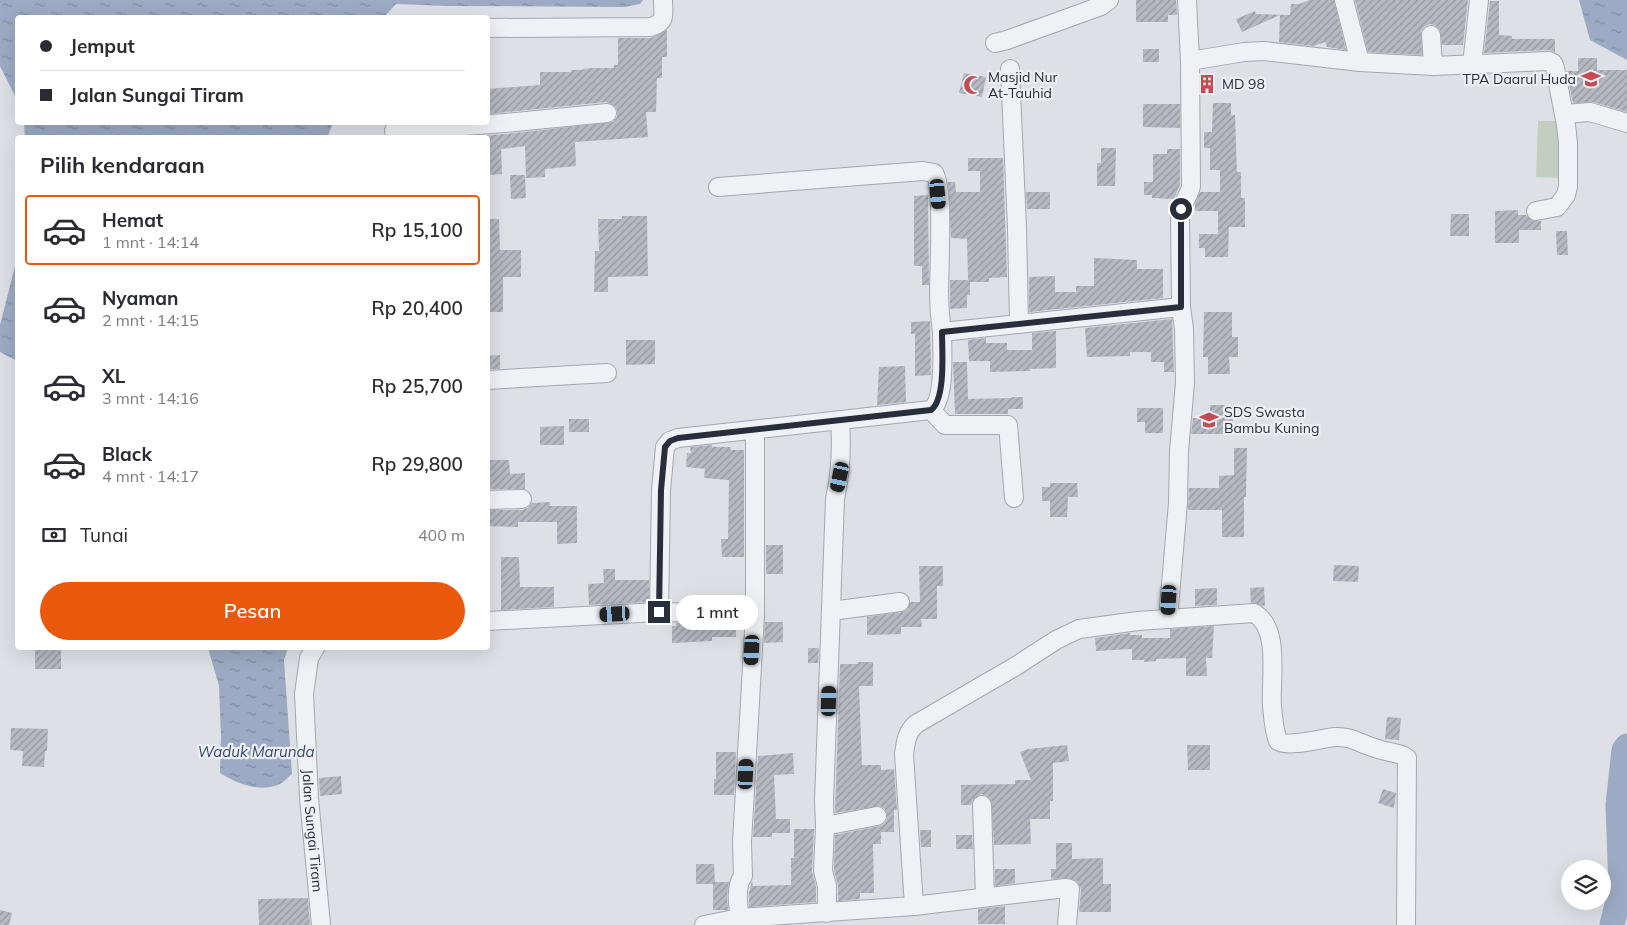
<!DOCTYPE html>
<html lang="id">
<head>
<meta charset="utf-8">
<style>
  :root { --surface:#fff; --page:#f7f7f7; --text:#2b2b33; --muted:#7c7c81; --line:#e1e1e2; --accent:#ea580c }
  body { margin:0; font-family:Mulish,sans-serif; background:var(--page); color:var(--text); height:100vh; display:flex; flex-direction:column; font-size:19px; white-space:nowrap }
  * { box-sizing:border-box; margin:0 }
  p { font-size:16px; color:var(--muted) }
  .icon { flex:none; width:28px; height:28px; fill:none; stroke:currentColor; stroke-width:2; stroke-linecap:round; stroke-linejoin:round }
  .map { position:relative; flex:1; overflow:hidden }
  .panel { position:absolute; left:15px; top:135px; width:475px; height:515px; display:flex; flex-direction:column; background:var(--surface); border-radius:5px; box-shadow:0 5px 20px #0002 }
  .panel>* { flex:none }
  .hud { position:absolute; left:15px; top:15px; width:475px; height:110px; border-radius:5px; box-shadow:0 5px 20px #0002; display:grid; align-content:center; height:110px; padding:0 25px; background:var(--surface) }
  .controls { position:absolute; left:1561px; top:860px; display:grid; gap:10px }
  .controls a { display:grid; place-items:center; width:50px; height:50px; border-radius:50%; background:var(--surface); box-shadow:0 5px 20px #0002; font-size:25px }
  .end { position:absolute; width:22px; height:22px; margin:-11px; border:6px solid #292e3c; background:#fff; box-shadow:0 0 0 2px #fff }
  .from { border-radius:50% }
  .bubble { position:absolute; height:35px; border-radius:18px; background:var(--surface); box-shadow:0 5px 20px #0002; font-size:16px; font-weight:600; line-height:35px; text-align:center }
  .car { position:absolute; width:15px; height:30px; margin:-15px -8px; border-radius:6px; box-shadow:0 0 4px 1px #0007; background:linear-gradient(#222 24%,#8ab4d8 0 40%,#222 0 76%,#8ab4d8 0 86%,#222 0) }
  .hud b { display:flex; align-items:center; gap:18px; height:48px; font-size:19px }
  .hud b+b { border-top:1px solid var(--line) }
  .hud i { width:12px; height:12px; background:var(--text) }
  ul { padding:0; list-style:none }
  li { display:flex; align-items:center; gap:15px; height:70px; margin:0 10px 8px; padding:0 15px; border:2px solid transparent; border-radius:5px }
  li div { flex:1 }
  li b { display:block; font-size:19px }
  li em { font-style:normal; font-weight:600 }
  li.selected { border-color:var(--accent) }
  li>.icon { width:45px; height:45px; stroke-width:1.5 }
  h2 { padding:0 25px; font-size:22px; line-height:60px }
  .pay { display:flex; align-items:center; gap:12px; height:55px; padding:0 25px; font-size:19px }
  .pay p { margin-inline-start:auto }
  .action { display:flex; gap:10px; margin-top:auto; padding:10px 25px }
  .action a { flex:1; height:58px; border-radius:30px; background:var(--accent); color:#fff; font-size:20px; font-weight:600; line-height:58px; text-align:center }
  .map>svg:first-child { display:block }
  .garden { fill:#c2cfc0 }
  .water { fill:url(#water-ripples) }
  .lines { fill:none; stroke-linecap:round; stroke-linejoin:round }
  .river { stroke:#9cabc3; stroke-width:25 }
  .building { fill:url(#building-hatch) }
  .minor-casing { stroke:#a4a7b0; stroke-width:20 }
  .minor { stroke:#f0f1f5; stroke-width:18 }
  .route { stroke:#292e3c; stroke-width:6 }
  .labels { text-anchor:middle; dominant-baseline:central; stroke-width:4.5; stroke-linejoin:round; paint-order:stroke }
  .poi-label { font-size:14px; fill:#292e3c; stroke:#edeff4; text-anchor:start }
  .street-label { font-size:14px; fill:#292e3c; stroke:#edeff4 }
  .water-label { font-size:15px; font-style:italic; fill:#36496c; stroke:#edeff4 }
</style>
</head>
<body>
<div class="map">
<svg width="1627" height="925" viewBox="0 0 1627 925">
  <defs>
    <pattern id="water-ripples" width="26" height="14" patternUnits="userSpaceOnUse" patternTransform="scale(1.25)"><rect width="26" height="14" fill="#9cabc3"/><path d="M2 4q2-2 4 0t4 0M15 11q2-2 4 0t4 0" fill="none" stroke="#7f8ca0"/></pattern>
    <pattern id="building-hatch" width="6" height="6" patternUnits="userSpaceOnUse" patternTransform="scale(1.25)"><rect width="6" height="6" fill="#b6b9c2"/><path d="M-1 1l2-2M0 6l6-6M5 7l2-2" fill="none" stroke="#94979f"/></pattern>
  </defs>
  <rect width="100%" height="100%" fill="#dee0e6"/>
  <path class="garden" d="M1538,121H1560L1559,178L1536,177Z"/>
  <path class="water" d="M0,0H643L640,4L624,7L446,6L396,4L383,18H18L17,100L0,66Z
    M1579,0H1627V60L1590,40Z
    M24,123V122L333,123L327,138L25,137Z
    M17,258L18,361H17L0,352V325Z
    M208,648H288L284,660L292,774C288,777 284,782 280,784C260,793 237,784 220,773L221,736L219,686Z"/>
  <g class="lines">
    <path class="river" d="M1612,925L1621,888L1618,805L1624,750L1627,746"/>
  </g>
  <path class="building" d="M1136,0H1176L1177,15H1168V22H1136Z
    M1310,0H1334L1346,50L1327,47L1325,42L1314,46L1279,42L1280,15L1242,32L1236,19L1255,11L1256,14L1290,15L1291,4H1299Z
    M1355,0H1468L1463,45H1442L1440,30L1435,25L1430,24L1425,26L1421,31L1422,55L1368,52Z
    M1490,1H1499V35L1512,36V39H1555V52L1549,50L1484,53Z
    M667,30V57H662V78H657L656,112H646L648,137L575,142L576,166L545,169V177L526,178L525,146L501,149L502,174L488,175V138H452L506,134L613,122L617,117V111L615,106L606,102L488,114V89L540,85V72H571V70H583V69L592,68H614V65H618V38H651Z
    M1143,49H1159V62H1143Z
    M1578,58H1597V70H1627V112L1593,102L1573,103L1566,71H1578Z
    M964,73L986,77L982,97L959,93Z
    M1213,103H1231V115H1235L1237,172H1241V198H1245V227H1229L1228,257H1205V248H1199V234H1218V211H1195V204L1200,192H1220V170H1210V148H1204V132H1212Z
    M1143,104H1180V128L1143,127Z
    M1101,148H1116L1115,186H1097V163H1101Z
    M1167,149H1180V185L1174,199L1152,198V195H1144V182H1153V154H1167Z
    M968,158H1003L1007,277L989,278V282H970V295H967V308L950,309V280H968L967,239L951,238L948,182H955L956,192H980V171H968Z
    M510,175H525L526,198L511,199Z
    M1026,192H1050V209H1027Z
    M928,195L929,285H922V266H914V196Z
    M1518,210V215H1527L1533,221H1541V230H1519V243H1495V211Z
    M1451,214H1469V236H1450Z
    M622,216H647L648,276L608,277V292H594L595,251H599L598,219H622Z
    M488,219H499L500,250H521V277H503V312H488Z
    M1556,231H1567L1568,255H1557Z
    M1094,258L1137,260V269H1163V298L1029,312V277L1055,276V292H1076V286H1094Z
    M1204,312H1232V337H1238V357H1229L1230,374H1208V357H1203Z
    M1172,319L1174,372H1164V362H1151V352H1130V356L1087,357L1085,328Z
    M930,321L931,375L915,376V334H911V322Z
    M1056,331V368L1030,369V371L990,372V361H969L968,340L986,338V343H1007V350H1032V333Z
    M626,340H655V364L626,365Z
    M500,355V369H488V356Z
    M953,362H967L968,399L1012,398V397H1023V409H1008V414H955Z
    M905,366L906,402L877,405L879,367Z
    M1210,405H1233V422H1231V434H1191L1193,418H1210Z
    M1137,408H1163V433H1145V422H1137Z
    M569,419H589V432H569Z
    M564,426V445H540V427Z
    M712,445V447H730L731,450H744V557H722L721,539H728L729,480L704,478L705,469L686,467L687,453H691L690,447Z
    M1234,448H1247L1246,497H1244V537H1222V510H1188L1189,488H1219V476L1234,475Z
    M491,460H509L510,474L525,473V489H488V461Z
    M1050,483H1077L1078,497H1068L1067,517H1050V501H1042V487H1050Z
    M550,502V506H577V543L557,544V522H518V527L488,526V510H522L528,508L532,503Z
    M766,545H783V574H766Z
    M501,557H519L520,587H554V607L501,610Z
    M1334,565L1359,566L1358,582L1333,581Z
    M919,566H943V586H937V619H921L922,627H901V634L867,635V617L902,612L907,610L910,602H920Z
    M603,569H615V580H649V602L589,605L588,584L604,583Z
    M1264,587L1265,606L1251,603L1250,588Z
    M1217,588V605L1195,606V589Z
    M765,622H783V642L764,643Z
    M676,623L736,624V637H712V641L672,643V626H676Z
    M1214,626L1212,658H1206L1207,676H1186V658L1156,659V661L1144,662V660H1132V649L1096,651L1095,638L1130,633V635H1142V638H1170V629Z
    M808,648H819L818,663H808Z
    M35,650H61V669H35Z
    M858,662H873V686H859L862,765H881V770L894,769L897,810H894V832H881V844H873L874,893H860V899L838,901V886L834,870L835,835L879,826L884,824L887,819L885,809L880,806L835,813L840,664H858Z
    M1387,717L1401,718L1399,740L1385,739Z
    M11,728L48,729L47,751H45L44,767L22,766L23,751L10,750Z
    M1067,745L1069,761L1053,763V801H1050V819H1030L1031,844L994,845L991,800L987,796L981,794L973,800L971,805H961V785L1015,784V780H1031L1020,752L1028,749Z
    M1187,745H1210V770H1188Z
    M716,752H736L734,795H714V779H716Z
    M793,753L794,774L774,775L776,819H790V833H772V837H753L758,756Z
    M341,776L342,794L320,796L319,778Z
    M1383,789L1396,793L1394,808L1378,803Z
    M794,829H814L812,871L816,887V902L749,907V892L752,881L753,886L791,885V858H794Z
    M920,830H931V847H921Z
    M956,835H972L973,849H956Z
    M1056,843H1072V859L1103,858V884H1111V912H1079L1081,889L1077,881L1068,878L1051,879V869H1056Z
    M696,864H714L715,882H729L727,896L728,910H713V884H696Z
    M995,869H1015V883L995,886Z
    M308,898L310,925H259L258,899Z
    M1005,906V924H978V909Z
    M0,910L12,913L9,925H0Z"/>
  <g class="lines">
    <g class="minor-casing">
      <g id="minor">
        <path d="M1344,0L1360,62"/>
        <path d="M488,28L651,27C667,22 663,15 663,0"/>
        <path d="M1431,35L1433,66"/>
        <path d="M995,43L1007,40L1101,6L1109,0"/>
        <path d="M1190,61L1244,52L1264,51L1360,62L1433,66L1549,61L1553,63L1555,68L1566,125L1568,143V186L1566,195L1557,207L1536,211"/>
        <path d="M1472,65L1479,0"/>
        <path d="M1010,69L1017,228L1019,324"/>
        <path d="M1564,114L1590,112L1627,123"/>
        <path d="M394,131L505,123L607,113"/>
        <path d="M718,187L923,171L934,173C944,184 939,273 939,293C939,306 940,319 942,332"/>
        <path d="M488,380L607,373"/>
        <path d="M931,410L945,425H1008L1014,498"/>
        <path d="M488,500L522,499"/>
        <path d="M831,611L900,602"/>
        <path d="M659,612L755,614"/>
        <path d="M1168,619L1178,503L1179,451L1185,383L1184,329L1181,307L1180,215C1181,204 1189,197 1191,186L1190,61L1187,0"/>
        <path d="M488,621L659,612L661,490L665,447L670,441L678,438L931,410C946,399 942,350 942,332L1181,307"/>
        <path id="s1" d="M315,648L309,658L304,694L309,798L321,925"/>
        <path d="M982,805L985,897"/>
        <path d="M825,826L877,816"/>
        <path d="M914,906L904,754C906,742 906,733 916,724L1016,666L1056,640L1079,629L1138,621L1254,613C1281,628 1270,680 1272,706C1273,717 1274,731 1278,741C1288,748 1323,738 1335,737C1350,736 1359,743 1372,747C1382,751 1392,752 1402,755L1407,758L1406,925"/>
        <path d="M827,913V886L823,871L825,826L824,801L835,499C841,472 842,448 840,421"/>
        <path d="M740,918C738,906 735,886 743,876L742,842L755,614V430"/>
        <path d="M704,925L740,918L914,906L1066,888L1070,889L1067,925"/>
      </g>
    </g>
    <use href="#minor" class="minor"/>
  </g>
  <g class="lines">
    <path class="route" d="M659,612L661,490L665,447L670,441L678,438L931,410C946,399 942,350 942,332L1181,307V209"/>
  </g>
  <defs>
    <g id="school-bare" transform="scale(1.5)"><path d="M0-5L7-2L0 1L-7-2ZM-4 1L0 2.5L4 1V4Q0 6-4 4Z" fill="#c24c52" stroke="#edeff4" stroke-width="2.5" paint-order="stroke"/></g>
    <g id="building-bare" transform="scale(1.5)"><path d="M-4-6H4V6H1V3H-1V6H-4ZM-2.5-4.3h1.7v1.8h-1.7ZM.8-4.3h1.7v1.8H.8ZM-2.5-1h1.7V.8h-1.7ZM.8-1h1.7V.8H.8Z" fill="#c24c52" stroke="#edeff4" stroke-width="2.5" paint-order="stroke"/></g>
    <g id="mosque-bare" transform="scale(1.5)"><path d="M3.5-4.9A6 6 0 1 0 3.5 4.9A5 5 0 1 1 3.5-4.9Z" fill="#c24c52" stroke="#edeff4" stroke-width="2.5" paint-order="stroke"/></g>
  </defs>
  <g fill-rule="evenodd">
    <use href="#school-bare" x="1591" y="79"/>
    <use href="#building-bare" x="1207" y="84"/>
    <use href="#mosque-bare" x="973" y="85"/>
    <use href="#school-bare" x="1209" y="420"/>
  </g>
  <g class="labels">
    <g class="poi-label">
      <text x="988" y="77">Masjid Nur<tspan x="988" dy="16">At-Tauhid</tspan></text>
      <text x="1576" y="79" text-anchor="end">TPA Daarul Huda</text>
      <text x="1222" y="84">MD 98</text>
      <text x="1224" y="412">SDS Swasta<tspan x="1224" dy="16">Bambu Kuning</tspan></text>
    </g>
    <g class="street-label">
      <text stroke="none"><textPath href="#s1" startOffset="185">Jalan Sungai Tiram</textPath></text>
    </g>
    <g class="water-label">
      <text x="256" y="751">Waduk Marunda</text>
    </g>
  </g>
</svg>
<div class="controls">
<a><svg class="icon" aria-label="layers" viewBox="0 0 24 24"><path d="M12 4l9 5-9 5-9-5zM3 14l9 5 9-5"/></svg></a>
</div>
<i class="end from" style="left:1181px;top:209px"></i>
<i class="end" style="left:659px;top:612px"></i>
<div class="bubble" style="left:676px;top:595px;width:82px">1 mnt</div>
<i class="car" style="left:938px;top:194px;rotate:175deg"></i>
<i class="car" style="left:840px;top:477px;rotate:192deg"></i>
<i class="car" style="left:1169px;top:600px;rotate:184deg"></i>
<i class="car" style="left:615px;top:614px;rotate:267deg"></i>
<i class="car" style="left:752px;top:650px;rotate:183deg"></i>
<i class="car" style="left:829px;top:701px;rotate:2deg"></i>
<i class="car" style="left:746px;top:774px;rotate:3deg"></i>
<div class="hud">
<b><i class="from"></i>Jemput</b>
<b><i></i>Jalan Sungai Tiram</b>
</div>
<section class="panel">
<h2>Pilih kendaraan</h2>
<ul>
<li class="selected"><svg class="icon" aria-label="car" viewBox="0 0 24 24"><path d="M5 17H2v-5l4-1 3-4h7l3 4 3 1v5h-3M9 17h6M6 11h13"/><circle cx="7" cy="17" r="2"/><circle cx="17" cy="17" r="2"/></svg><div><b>Hemat</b><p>1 mnt · 14:14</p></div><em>Rp 15,100</em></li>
<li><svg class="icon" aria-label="car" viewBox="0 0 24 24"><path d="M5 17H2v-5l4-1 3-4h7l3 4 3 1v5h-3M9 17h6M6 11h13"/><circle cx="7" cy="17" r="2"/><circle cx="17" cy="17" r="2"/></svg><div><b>Nyaman</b><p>2 mnt · 14:15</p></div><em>Rp 20,400</em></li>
<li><svg class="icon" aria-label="car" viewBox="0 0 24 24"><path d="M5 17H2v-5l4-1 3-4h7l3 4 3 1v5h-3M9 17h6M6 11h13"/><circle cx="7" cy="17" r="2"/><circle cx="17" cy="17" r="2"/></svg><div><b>XL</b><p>3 mnt · 14:16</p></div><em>Rp 25,700</em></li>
<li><svg class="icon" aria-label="car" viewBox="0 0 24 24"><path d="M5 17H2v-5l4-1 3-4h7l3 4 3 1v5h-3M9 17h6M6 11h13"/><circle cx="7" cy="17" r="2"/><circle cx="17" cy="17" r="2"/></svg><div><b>Black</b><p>4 mnt · 14:17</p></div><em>Rp 29,800</em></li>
</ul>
<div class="pay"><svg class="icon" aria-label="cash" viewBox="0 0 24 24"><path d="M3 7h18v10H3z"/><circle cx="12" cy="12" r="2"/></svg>Tunai<p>400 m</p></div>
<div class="action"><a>Pesan</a></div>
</section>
</div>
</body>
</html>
